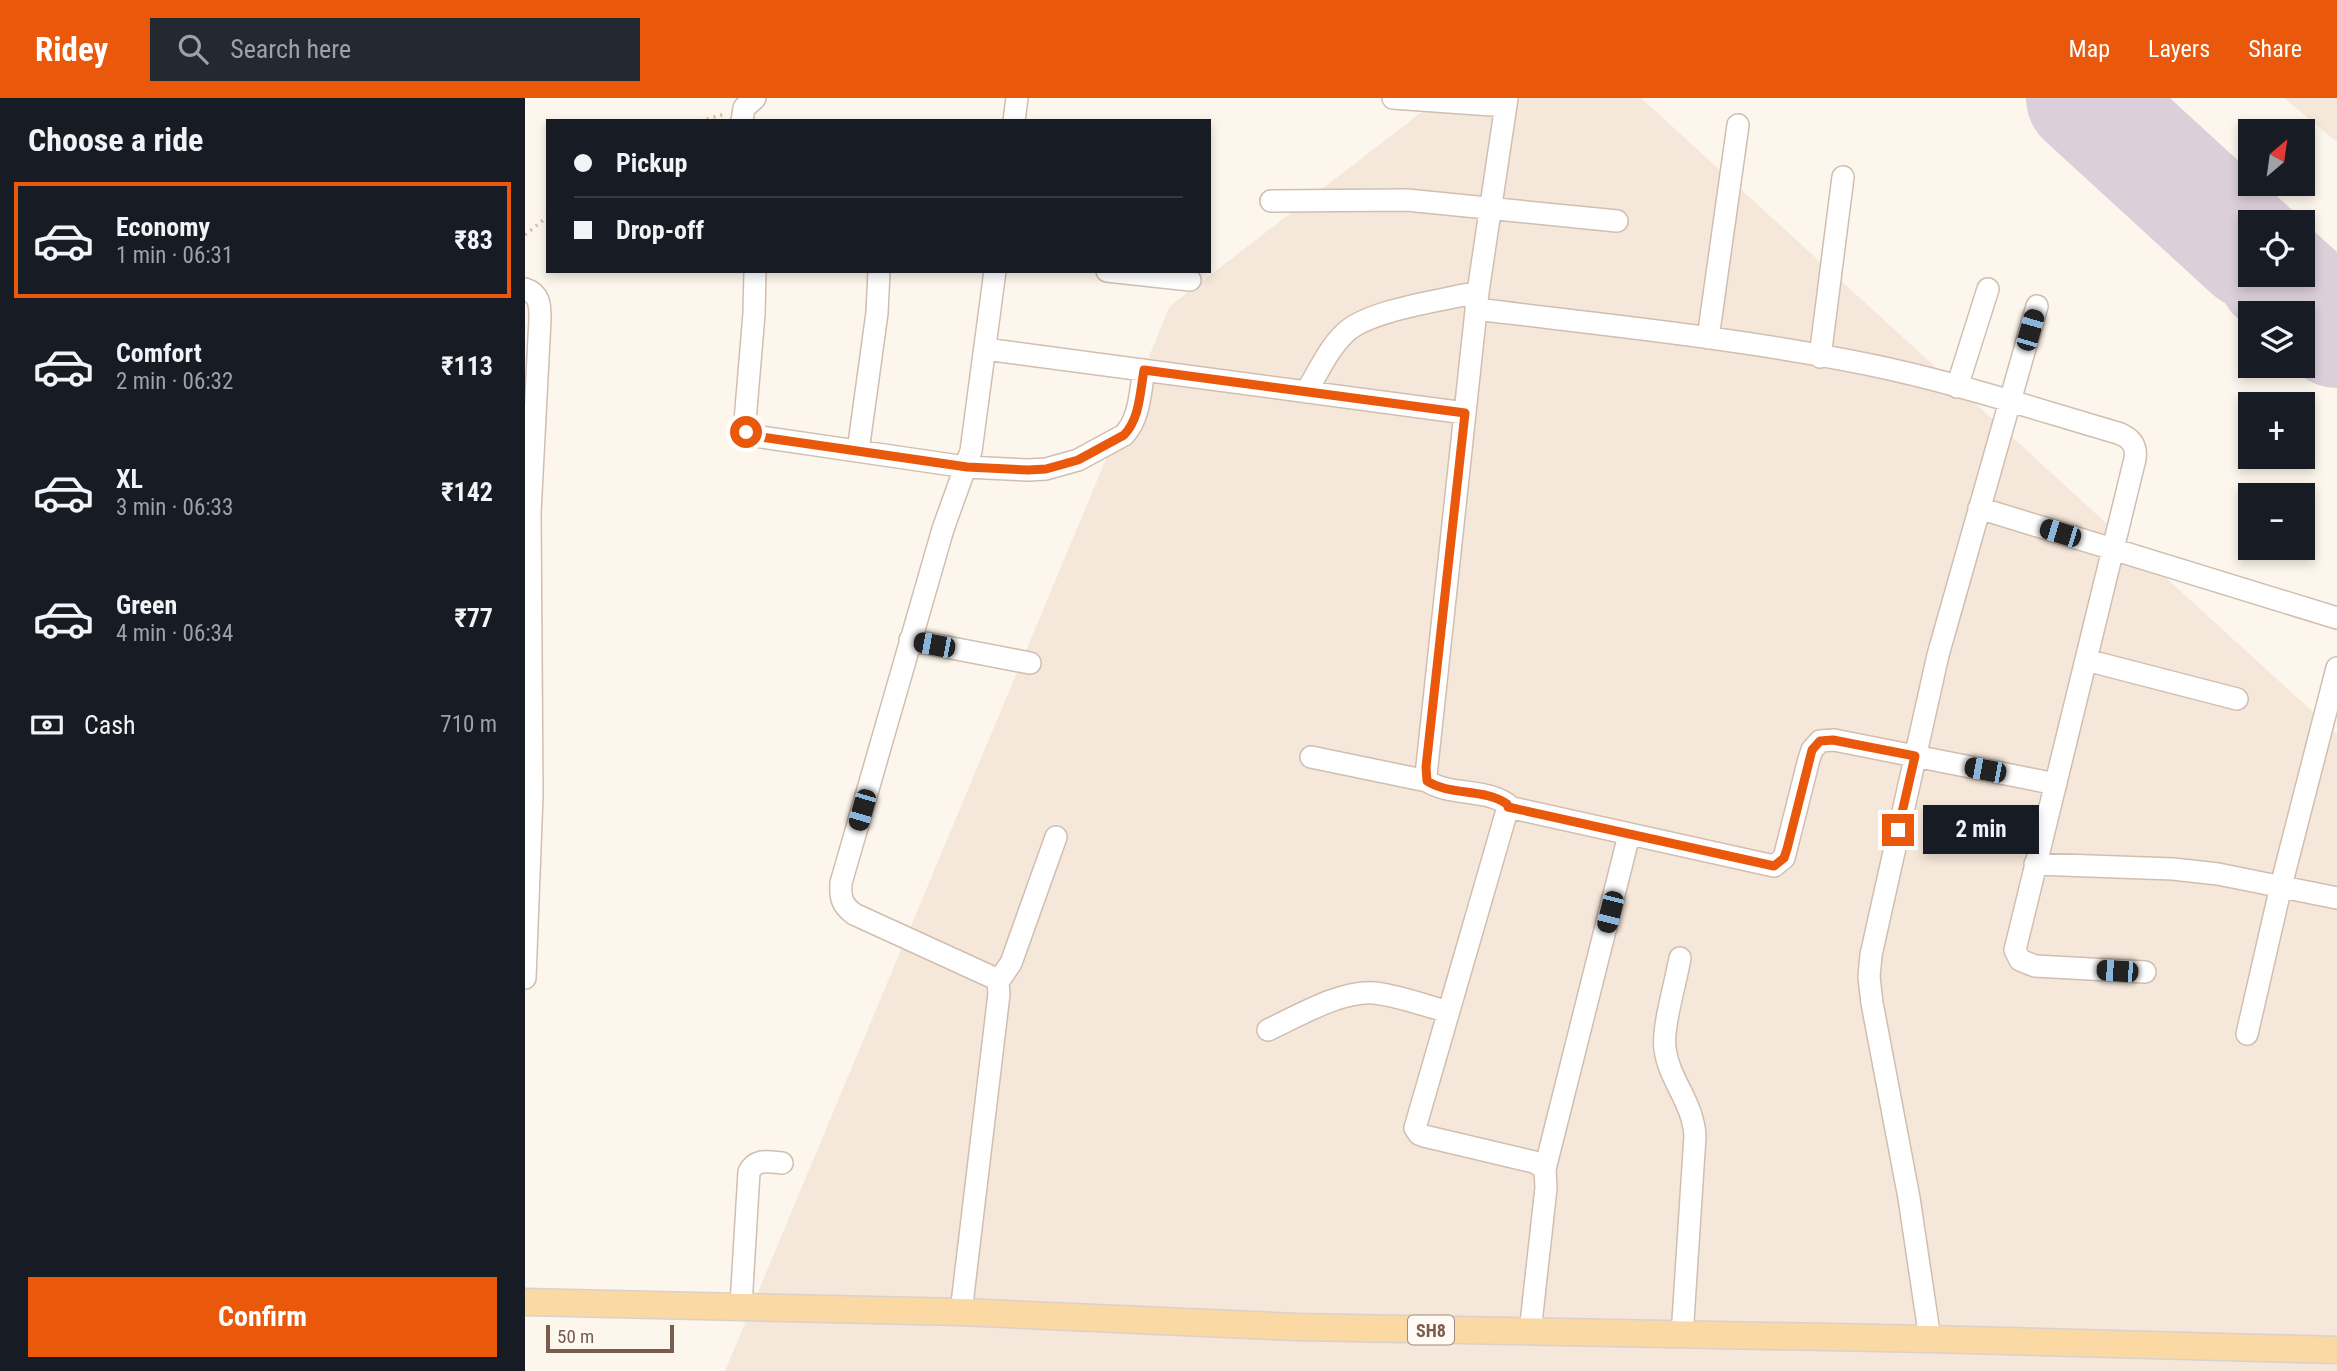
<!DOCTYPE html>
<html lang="en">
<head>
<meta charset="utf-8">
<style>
  :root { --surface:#171b24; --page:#242831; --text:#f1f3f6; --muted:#9ea1a6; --line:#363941; --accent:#ea580c }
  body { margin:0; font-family:"Roboto Condensed",sans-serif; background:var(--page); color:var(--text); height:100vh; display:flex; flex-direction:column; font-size:26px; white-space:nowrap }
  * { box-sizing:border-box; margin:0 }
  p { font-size:23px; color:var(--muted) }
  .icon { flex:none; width:38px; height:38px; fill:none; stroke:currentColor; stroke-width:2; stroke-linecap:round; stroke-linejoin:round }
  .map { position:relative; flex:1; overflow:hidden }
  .drawer { display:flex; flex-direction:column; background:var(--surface); width:525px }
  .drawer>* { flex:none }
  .guide { position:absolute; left:21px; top:21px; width:665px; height:154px; border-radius:0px; box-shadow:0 4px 10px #0003; display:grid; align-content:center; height:154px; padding:0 28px; background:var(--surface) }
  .needle { width:46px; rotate:29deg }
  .buttons { position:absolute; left:1713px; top:21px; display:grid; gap:14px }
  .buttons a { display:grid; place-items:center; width:77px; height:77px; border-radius:0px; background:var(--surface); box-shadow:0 4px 10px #0003; font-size:35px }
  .scale { position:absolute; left:21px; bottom:18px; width:128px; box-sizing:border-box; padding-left:7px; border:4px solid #7a5c4d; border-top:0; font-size:19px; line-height:24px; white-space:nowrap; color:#7a5c4d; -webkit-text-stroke:5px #fffaf3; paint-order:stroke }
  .end { position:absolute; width:32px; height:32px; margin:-16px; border:9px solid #ea580c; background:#fff; box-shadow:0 0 0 4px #fff }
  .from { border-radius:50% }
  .bubble { position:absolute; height:49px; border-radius:0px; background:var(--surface); box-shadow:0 4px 10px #0003; font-size:23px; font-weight:700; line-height:49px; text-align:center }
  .car { position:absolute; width:21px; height:42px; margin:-21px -10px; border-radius:9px; box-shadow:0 0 5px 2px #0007; background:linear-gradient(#222 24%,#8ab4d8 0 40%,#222 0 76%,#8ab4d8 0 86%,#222 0) }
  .guide b { display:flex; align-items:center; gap:24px; height:66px; font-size:26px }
  .guide b+b { border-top:2px solid var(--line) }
  .guide i { width:18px; height:18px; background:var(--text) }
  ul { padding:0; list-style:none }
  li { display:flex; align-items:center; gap:21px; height:116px; margin:0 14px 10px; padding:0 14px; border:4px solid transparent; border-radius:0px }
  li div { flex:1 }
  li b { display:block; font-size:26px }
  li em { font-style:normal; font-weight:700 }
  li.active { border-color:var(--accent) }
  li>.icon { width:63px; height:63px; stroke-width:1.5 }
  h2 { padding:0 28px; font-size:32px; line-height:84px }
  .pay { display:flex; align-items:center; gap:18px; height:77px; padding:0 28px; font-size:26px }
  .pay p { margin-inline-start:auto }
  .primary-button { display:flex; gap:14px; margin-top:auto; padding:14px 28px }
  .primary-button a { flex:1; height:80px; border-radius:0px; background:var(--accent); color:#fff; font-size:28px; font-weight:700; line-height:80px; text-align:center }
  header { display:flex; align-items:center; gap:42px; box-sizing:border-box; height:98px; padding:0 35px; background:var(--accent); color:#fff }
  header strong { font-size:33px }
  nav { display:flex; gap:38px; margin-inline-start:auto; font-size:24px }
  .search { width:490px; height:63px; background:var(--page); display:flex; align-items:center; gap:18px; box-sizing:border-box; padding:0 24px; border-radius:0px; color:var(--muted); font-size:26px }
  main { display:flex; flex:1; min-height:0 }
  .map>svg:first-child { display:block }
  .residential { fill:#f5e8da }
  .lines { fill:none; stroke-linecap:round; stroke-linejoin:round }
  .runway { stroke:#dbcfda; stroke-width:116 }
  .minor-casing { stroke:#d1beb0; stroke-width:24 }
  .major-casing { stroke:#dad1cd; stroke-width:29 }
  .path { stroke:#d9b8a5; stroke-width:3.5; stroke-dasharray:2 5; stroke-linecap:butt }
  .minor { stroke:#fff; stroke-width:21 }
  .major { stroke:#fbd9a5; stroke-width:26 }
  .route { stroke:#ea580c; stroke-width:9 }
  .labels { text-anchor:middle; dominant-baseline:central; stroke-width:6; stroke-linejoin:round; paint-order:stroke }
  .shield { fill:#fffaf3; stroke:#a28b7f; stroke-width:2 }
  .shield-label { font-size:18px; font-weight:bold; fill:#7a5c4d }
</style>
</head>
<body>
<header>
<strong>Ridey</strong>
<div class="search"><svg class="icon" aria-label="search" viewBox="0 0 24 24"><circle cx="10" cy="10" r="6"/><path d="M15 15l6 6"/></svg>Search here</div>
<nav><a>Map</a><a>Layers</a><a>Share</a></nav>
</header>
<main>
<section class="drawer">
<h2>Choose a ride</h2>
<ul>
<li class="active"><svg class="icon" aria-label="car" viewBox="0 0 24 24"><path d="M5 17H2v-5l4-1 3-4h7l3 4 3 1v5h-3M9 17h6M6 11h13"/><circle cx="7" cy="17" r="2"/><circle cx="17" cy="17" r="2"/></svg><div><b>Economy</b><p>1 min · 06:31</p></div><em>₹83</em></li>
<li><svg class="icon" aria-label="car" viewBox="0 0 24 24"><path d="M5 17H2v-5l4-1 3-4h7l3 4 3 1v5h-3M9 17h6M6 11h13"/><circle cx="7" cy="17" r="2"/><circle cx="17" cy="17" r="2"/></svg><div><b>Comfort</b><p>2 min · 06:32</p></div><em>₹113</em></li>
<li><svg class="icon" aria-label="car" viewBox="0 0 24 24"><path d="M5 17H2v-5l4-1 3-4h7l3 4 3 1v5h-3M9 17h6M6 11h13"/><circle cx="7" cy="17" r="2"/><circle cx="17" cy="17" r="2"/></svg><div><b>XL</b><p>3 min · 06:33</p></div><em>₹142</em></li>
<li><svg class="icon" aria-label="car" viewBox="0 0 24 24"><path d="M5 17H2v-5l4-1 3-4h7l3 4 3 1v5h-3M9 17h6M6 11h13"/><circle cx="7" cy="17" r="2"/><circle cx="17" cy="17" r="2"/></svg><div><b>Green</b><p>4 min · 06:34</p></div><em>₹77</em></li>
</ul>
<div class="pay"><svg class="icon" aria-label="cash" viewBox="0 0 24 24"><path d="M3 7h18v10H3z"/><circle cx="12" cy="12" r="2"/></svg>Cash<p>710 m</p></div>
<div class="primary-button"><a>Confirm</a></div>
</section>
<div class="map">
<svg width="1812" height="1273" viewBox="0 0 1812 1273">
  <rect width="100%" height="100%" fill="#fdf6ec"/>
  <path class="residential" d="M915,0H1116L1812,636V1273H200L645,208Z
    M1759,0H1812V44Z"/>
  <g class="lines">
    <path class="runway" d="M1559,0L1726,153
      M1751,177L1812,232"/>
    <g class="minor-casing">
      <path id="minor" d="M868,0L981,8
        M982,0L953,194L901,677L902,683C925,698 958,690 982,706L983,709L890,1030L894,1036L899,1038L1009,1064L1020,1071L1021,1090L1005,1234
        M217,23L219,10L230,0
        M489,23L492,0
        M746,103L882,102L1092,123
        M230,173L229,216L220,323L221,334L229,338L441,369L503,372L521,371L553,362L599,337C615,320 615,294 619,272
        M582,173L665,182
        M0,191C15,196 15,207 15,221L5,415L7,697L0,880
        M951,211C1081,227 1213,240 1341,266C1426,283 1510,311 1593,335C1606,340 1612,347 1610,361L1490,852L1495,862L1510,868L1620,874
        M1183,240L1213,27
        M460,251L940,315
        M1295,259L1318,79
        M1432,289L1463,191
        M781,294C793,275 803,251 820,235C843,212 919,202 953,194
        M333,353L352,215L354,173
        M1454,410L1812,520
        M385,542L505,565
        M1561,562L1712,601
        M786,659L902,683
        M983,709L1249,768L1259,760L1284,661L1287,652L1295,643L1309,642L1531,686
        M1510,766L1648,771L1693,776L1812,800
        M1155,860C1151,884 1137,929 1140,951C1144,982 1168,1004 1170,1038L1157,1238
        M473,884L486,865L531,739
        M743,932C773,918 816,892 850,895C874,898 899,907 923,914
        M1722,936L1756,788L1812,570
        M1020,1071L1104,737
        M216,1207L224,1074C231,1060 244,1064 257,1065
        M436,1214L474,896L473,884L469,880L329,816C317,807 315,800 316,785L418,431L446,353L470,173
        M1405,1241L1384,1100L1347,905L1344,879L1346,857L1413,557L1512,208"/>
    </g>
    <g class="major-casing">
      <path id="major" d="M0,1204L436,1214L772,1229L1405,1241L1812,1252"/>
    </g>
    <path class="path" d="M175,23L200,16
      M0,137L23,118"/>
    <use href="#minor" class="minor"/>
    <use href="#major" class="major"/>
  </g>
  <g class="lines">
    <path class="route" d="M221,334L229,338L442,369L503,372L521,371L553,362L599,337C615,320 615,294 619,272L940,315L901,669L902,683C925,698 959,690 982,706L983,709L1249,768L1259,760L1262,751L1287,652L1295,643L1308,642L1390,658L1373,732"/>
  </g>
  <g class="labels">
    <rect class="shield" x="883" y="1217.5" width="46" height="29" rx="5"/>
    <g class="shield-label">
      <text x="906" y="1232">SH8</text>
    </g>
  </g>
</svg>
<div class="buttons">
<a><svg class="needle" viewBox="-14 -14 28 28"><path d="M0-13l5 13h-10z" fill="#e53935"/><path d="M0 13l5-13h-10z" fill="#9ea1a6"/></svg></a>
<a><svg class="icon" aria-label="locate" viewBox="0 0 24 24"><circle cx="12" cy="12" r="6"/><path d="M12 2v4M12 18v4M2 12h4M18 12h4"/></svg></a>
<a><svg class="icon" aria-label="layers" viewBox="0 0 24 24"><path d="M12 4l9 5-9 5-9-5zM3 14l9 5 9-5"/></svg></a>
<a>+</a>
<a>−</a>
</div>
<div class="scale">50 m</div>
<i class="end from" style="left:221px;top:334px"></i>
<i class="end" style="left:1373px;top:732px"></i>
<div class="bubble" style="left:1398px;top:707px;width:116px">2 min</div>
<i class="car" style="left:1505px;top:232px;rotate:16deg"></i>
<i class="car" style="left:1535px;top:435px;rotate:287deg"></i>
<i class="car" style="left:409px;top:547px;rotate:281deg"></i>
<i class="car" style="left:1460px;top:672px;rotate:281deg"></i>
<i class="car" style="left:337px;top:712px;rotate:196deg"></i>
<i class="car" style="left:1085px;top:814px;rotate:194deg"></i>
<i class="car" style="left:1592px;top:873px;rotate:274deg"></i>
<div class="guide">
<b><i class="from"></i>Pickup</b>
<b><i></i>Drop-off</b>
</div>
</div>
</main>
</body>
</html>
